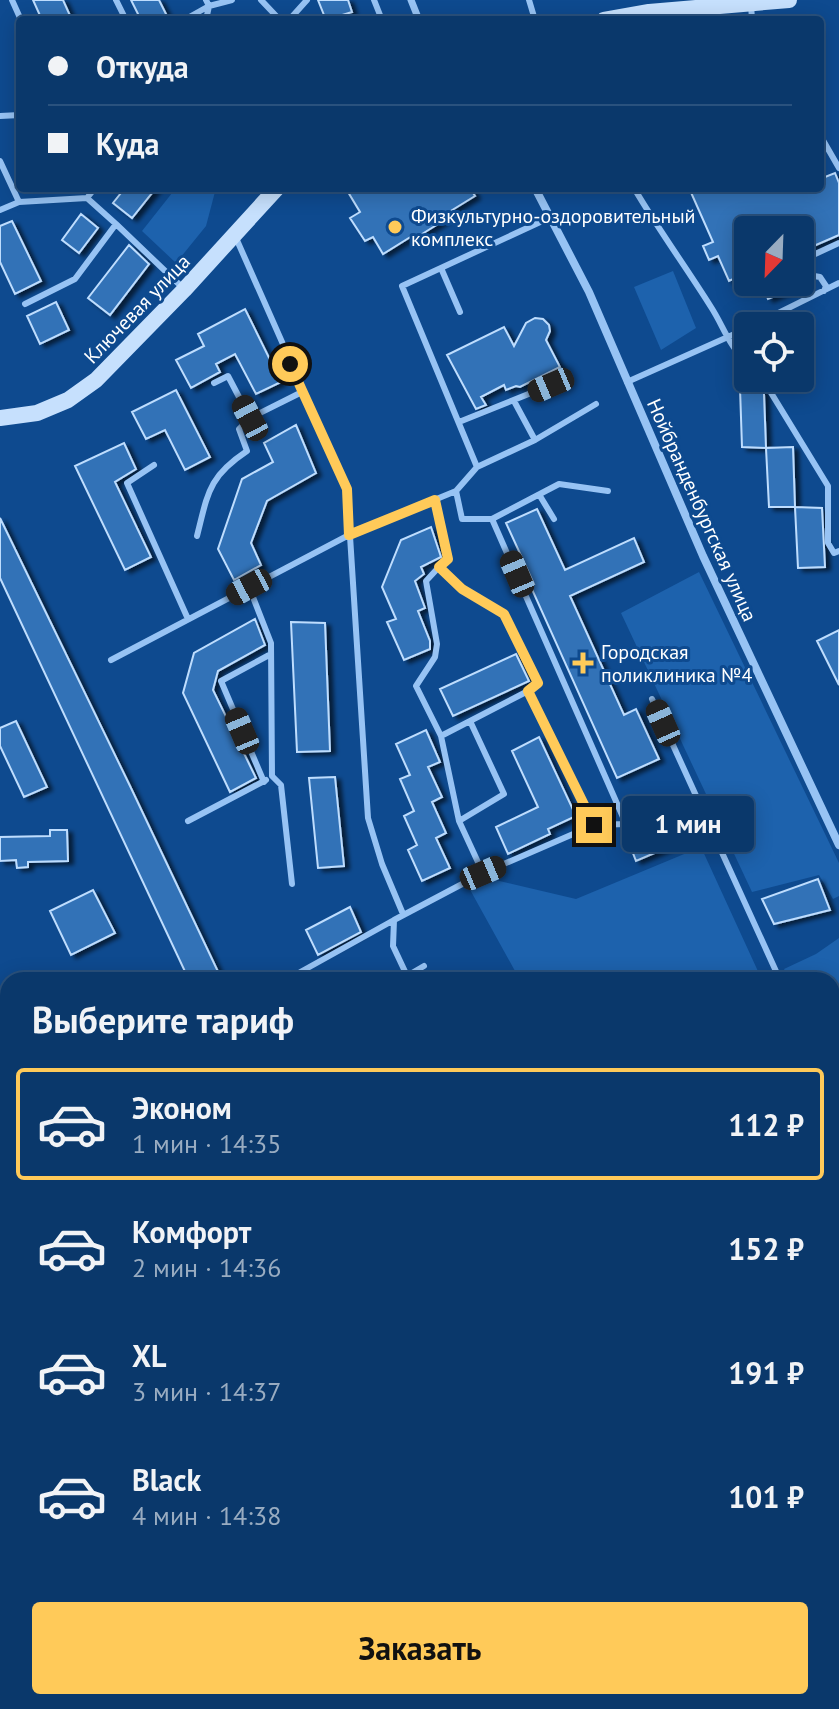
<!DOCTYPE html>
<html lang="ru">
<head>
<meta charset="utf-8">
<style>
  :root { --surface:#0a386b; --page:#184373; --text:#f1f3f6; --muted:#99acc1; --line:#2a527e; --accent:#ffca59 }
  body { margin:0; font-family:"PT Sans",sans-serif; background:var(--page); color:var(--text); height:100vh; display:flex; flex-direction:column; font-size:30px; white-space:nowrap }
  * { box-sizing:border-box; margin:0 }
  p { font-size:26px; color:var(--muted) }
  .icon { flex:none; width:44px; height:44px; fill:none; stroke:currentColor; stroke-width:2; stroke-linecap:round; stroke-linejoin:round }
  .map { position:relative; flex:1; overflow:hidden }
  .sheet { position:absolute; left:0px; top:972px; width:840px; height:738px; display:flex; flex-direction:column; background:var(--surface); border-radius:24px 24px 0 0; box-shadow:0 4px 20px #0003,0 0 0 2px var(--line) }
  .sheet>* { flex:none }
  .hud { position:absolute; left:16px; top:16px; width:808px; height:176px; border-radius:8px; box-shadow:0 4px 20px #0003,0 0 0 2px var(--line); display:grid; align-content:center; height:176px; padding:0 32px; background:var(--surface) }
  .needle { width:52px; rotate:203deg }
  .fabs { position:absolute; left:734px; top:216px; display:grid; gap:16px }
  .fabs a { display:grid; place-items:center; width:80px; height:80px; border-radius:8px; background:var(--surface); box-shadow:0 4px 20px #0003,0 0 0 2px var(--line); font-size:40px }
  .end { position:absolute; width:36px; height:36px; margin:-18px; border:10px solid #ffca59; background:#111; box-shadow:0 0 0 4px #111 }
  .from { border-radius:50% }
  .bubble { position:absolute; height:56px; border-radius:8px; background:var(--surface); box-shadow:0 4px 20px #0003,0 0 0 2px var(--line); font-size:26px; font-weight:600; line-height:56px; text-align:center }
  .car { position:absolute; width:24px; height:48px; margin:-24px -12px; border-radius:10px; box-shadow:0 0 6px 2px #0007; background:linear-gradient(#222 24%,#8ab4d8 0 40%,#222 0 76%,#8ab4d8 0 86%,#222 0) }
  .hud b { display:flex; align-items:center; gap:28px; height:76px; font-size:30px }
  .hud b+b { border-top:2px solid var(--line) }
  .hud i { width:20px; height:20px; background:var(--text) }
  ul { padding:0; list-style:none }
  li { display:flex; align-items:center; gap:24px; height:112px; margin:0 16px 12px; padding:0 16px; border:4px solid transparent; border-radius:8px }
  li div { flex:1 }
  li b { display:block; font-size:30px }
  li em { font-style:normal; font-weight:600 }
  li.active { border-color:var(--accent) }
  li>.icon { width:72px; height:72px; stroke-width:1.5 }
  h2 { padding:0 32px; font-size:36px; line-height:96px }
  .primary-button { display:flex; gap:16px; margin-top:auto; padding:16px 32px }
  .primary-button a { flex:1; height:92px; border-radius:8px; background:var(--accent); color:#111; font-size:32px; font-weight:600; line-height:92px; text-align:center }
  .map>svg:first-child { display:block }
  .green { fill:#1d62ad }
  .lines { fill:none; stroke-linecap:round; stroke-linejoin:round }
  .stream { stroke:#88bff8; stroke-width:4 }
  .building { fill:#3272b7; stroke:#beddfe; stroke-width:2; filter:url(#shadow) }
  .service { stroke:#97c3f4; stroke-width:6 }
  .pedestrian { stroke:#97c3f4; stroke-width:7 }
  .minor { stroke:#97c3f4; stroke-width:8 }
  .secondary { stroke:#c6e0fd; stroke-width:16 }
  .route { stroke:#ffca59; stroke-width:10 }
  .poi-dot { fill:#ffca59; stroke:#0e4a8f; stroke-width:3 }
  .labels { text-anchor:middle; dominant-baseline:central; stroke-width:6; stroke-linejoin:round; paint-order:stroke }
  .poi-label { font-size:20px; fill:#fff; stroke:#0e4a8f; text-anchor:start }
  .street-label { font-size:20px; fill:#fff; stroke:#0e4a8f }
</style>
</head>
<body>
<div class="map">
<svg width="839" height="1709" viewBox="0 0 839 1709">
  <defs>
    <filter id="shadow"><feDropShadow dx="5" dy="3" stdDeviation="2" flood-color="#0009"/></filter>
  </defs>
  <rect width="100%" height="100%" fill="#0e4a8f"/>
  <path class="green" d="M176,188H216L206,226L176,263L142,231Z
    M673,271L696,328L661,350L634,287Z
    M699,572L839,863V896L833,899L819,875L752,892L621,613Z
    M701,847L762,980H520L468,886L483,877L576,899Z
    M839,938V1097L832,1080V980H789L784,969L816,954Z"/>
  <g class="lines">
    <path class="stream" d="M497,1702L501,1709
      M146,1709L190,1706L198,1702"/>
  </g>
  <path class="building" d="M33,0H63L72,20H42Z
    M131,0H159L169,20H141Z
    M318,0H348L352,12L326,20Z
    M835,173L839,183V235L800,252V230H748V272L729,281L718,256L709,260L703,246L713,242L689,188H820V179Z
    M125,188H156L132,218L113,203Z
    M354,188H470L475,196L449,212L451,216L414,239L412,236L383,254L373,237L365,241L350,218L360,212L348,192Z
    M81,214L98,228L79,253L62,240Z
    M12,221L41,281L15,294L0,262V226Z
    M129,245L149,264L110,315L88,298Z
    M761,282H798L801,285L768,299Z
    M56,302L69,330L40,344L27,316Z
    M245,309L281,382L256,394L235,354L216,364L220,372L191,388L176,360L204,346L198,334Z
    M535,318L543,319L549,325L550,331L546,340L560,367L520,387L516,386L506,390L504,385L481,397L486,405L476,409L447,355L504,327L514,346L526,323Z
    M740,388L762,389L764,394L766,448L742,447Z
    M176,390L210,457L185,470L165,430L146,439L132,412Z
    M296,425L316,473L267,501L251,543L261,565L234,580L218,549L242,479L273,462L264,443Z
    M124,443L136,469L115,482L151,557L125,570L75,466Z
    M793,447L795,507H769L766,448Z
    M795,507L822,508L825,567L798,568Z
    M537,509L565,570L634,538L644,562L570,596L624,715L636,709L659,759L617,778L530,585L534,584L506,523Z
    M0,518L131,788L222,980H189L0,578Z
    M431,527L441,557L421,567L424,574L415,581L425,608L418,611L430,641V649L404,660L387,622L396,619L382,587L401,540Z
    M255,619L265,645L218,671L213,690L256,778L230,792L183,693L194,653Z
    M291,622L325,623L330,751L297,752Z
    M839,630V685L817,641Z
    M516,654L529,681L453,716L440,689Z
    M16,721L47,787L24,797L0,746V728Z
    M426,730L440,762L428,767L442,797L432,802L446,833L436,838L450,868L422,881L408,850L417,845L404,816L414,811L400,779L410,775L396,744Z
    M539,737L576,816L548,829L550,834L508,854L496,827L538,807L512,751Z
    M335,777L344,866L318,868L309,778Z
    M50,830H67L68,861L28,862V867L17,868L16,860L0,861V837L50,836Z
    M665,835L671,846L636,861L631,848Z
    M818,879L830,910L774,924L762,899Z
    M93,890L115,933L71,955L50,911Z
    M350,907L361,932L318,955L306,930Z"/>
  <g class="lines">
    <path class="service" d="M12,0L21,20
      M116,0L126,20
      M206,0L209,6L206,20
      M261,0L280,20
      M374,0L382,20
      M529,0L535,20
      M751,4L752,20
      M184,20L209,6L232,0
      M289,20L307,0
      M0,116L20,115
      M820,135L839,168
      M0,161L19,202
      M634,188C658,229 686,267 711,307C724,327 729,347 748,363
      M0,210L19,202L87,198L95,188
      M116,224L183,288
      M236,238L347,489L368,818L382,864L403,914
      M800,261L839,243
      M441,268L460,312
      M800,272L804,280L814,276L820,277L826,286L824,291
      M25,304L75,279L116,224L87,198
      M752,326L839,283
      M762,378L828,486V543L834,553L839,551
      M627,382L748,328
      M514,401L535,440
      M250,418L302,392
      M459,422L551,385
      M154,465L127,483L188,619
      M477,467L402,286L551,217
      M456,491L462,519H492L626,824
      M540,496L554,519
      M435,500L448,559L439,567L462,589L504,614L538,683L528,691
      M492,519L559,484L608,491
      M197,536C208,493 208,477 247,451L239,429L250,418L228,376L214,383
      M439,567L426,581L437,644L435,657L416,686L441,736L459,821L483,873
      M249,587L271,643L272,776L281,785L292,884
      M111,660L349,535L456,491L477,467L535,440L596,404
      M652,699L780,980
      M441,736L528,691L594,825
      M264,782L221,681L271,654
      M188,821L266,780
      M459,821L504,794L470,721
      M286,980L394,920
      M400,980L424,966
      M409,980L393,946L394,920L483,873L594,825L626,824L696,796
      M832,1095L839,1111
      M0,1285L8,1283
      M353,1702L357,1709
      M270,1709L293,1702"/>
    <path class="pedestrian" d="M411,0L419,20"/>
    <path class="minor" d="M535,188L589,292L703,556L839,845
      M832,1148L839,1145"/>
    <path class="secondary" d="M604,20L649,12L789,0
      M0,418L37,413L68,400L96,380L184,290L277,188
      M0,1132L8,1147
      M300,1702L302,1709"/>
  </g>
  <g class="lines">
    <path class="route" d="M290,364L347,489L349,535L435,500L448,559L439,567L462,589L504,614L538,683L528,691L594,825"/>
  </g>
  <g class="poi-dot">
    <circle cx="395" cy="227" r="8"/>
    <path d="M579 651h8v8h8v8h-8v8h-8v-8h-8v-8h8z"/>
  </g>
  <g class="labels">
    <g class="poi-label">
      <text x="411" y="216">Физкультурно-оздоровительный<tspan x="411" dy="23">комплекс</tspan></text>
      <text x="601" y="652">Городская<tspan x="601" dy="23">поликлиника №4</tspan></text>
    </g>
    <g class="street-label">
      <text transform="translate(137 309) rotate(-46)">Ключевая улица</text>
      <text transform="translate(702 510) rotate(66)">Нойбранденбургская улица</text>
    </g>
  </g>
</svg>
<div class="fabs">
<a><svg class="needle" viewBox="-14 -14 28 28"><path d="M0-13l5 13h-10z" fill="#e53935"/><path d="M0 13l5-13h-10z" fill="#99acc1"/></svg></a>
<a><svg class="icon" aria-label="locate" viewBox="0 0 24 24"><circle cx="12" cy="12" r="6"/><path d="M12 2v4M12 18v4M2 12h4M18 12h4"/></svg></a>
</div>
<i class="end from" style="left:290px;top:364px"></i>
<i class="end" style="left:594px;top:825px"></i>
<div class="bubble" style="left:622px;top:796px;width:132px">1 мин</div>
<i class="car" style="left:551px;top:385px;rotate:247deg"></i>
<i class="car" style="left:250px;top:418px;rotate:332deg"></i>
<i class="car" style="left:517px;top:574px;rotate:337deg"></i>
<i class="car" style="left:249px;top:587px;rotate:242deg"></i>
<i class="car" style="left:663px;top:723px;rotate:336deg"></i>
<i class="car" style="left:242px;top:731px;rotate:337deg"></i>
<i class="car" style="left:483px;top:873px;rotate:67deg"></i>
<div class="hud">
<b><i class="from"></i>Откуда</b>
<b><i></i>Куда</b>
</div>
<section class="sheet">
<h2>Выберите тариф</h2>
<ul>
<li class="active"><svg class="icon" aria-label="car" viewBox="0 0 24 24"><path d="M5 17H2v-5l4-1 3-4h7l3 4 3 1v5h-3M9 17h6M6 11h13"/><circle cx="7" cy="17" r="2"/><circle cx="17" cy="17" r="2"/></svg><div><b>Эконом</b><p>1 мин · 14:35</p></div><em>112 ₽</em></li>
<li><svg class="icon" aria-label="car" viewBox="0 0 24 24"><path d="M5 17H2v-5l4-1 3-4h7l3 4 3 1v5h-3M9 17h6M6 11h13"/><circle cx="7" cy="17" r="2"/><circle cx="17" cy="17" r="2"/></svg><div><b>Комфорт</b><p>2 мин · 14:36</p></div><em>152 ₽</em></li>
<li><svg class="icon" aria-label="car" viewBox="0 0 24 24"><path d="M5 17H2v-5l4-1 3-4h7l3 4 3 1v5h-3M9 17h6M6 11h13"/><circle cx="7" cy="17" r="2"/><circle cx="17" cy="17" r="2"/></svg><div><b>XL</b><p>3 мин · 14:37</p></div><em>191 ₽</em></li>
<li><svg class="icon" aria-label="car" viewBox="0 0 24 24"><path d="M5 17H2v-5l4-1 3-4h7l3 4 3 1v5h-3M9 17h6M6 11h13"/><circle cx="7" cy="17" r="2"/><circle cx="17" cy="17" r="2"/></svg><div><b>Black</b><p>4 мин · 14:38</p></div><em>101 ₽</em></li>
</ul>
<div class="primary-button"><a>Заказать</a></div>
</section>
</div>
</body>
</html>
